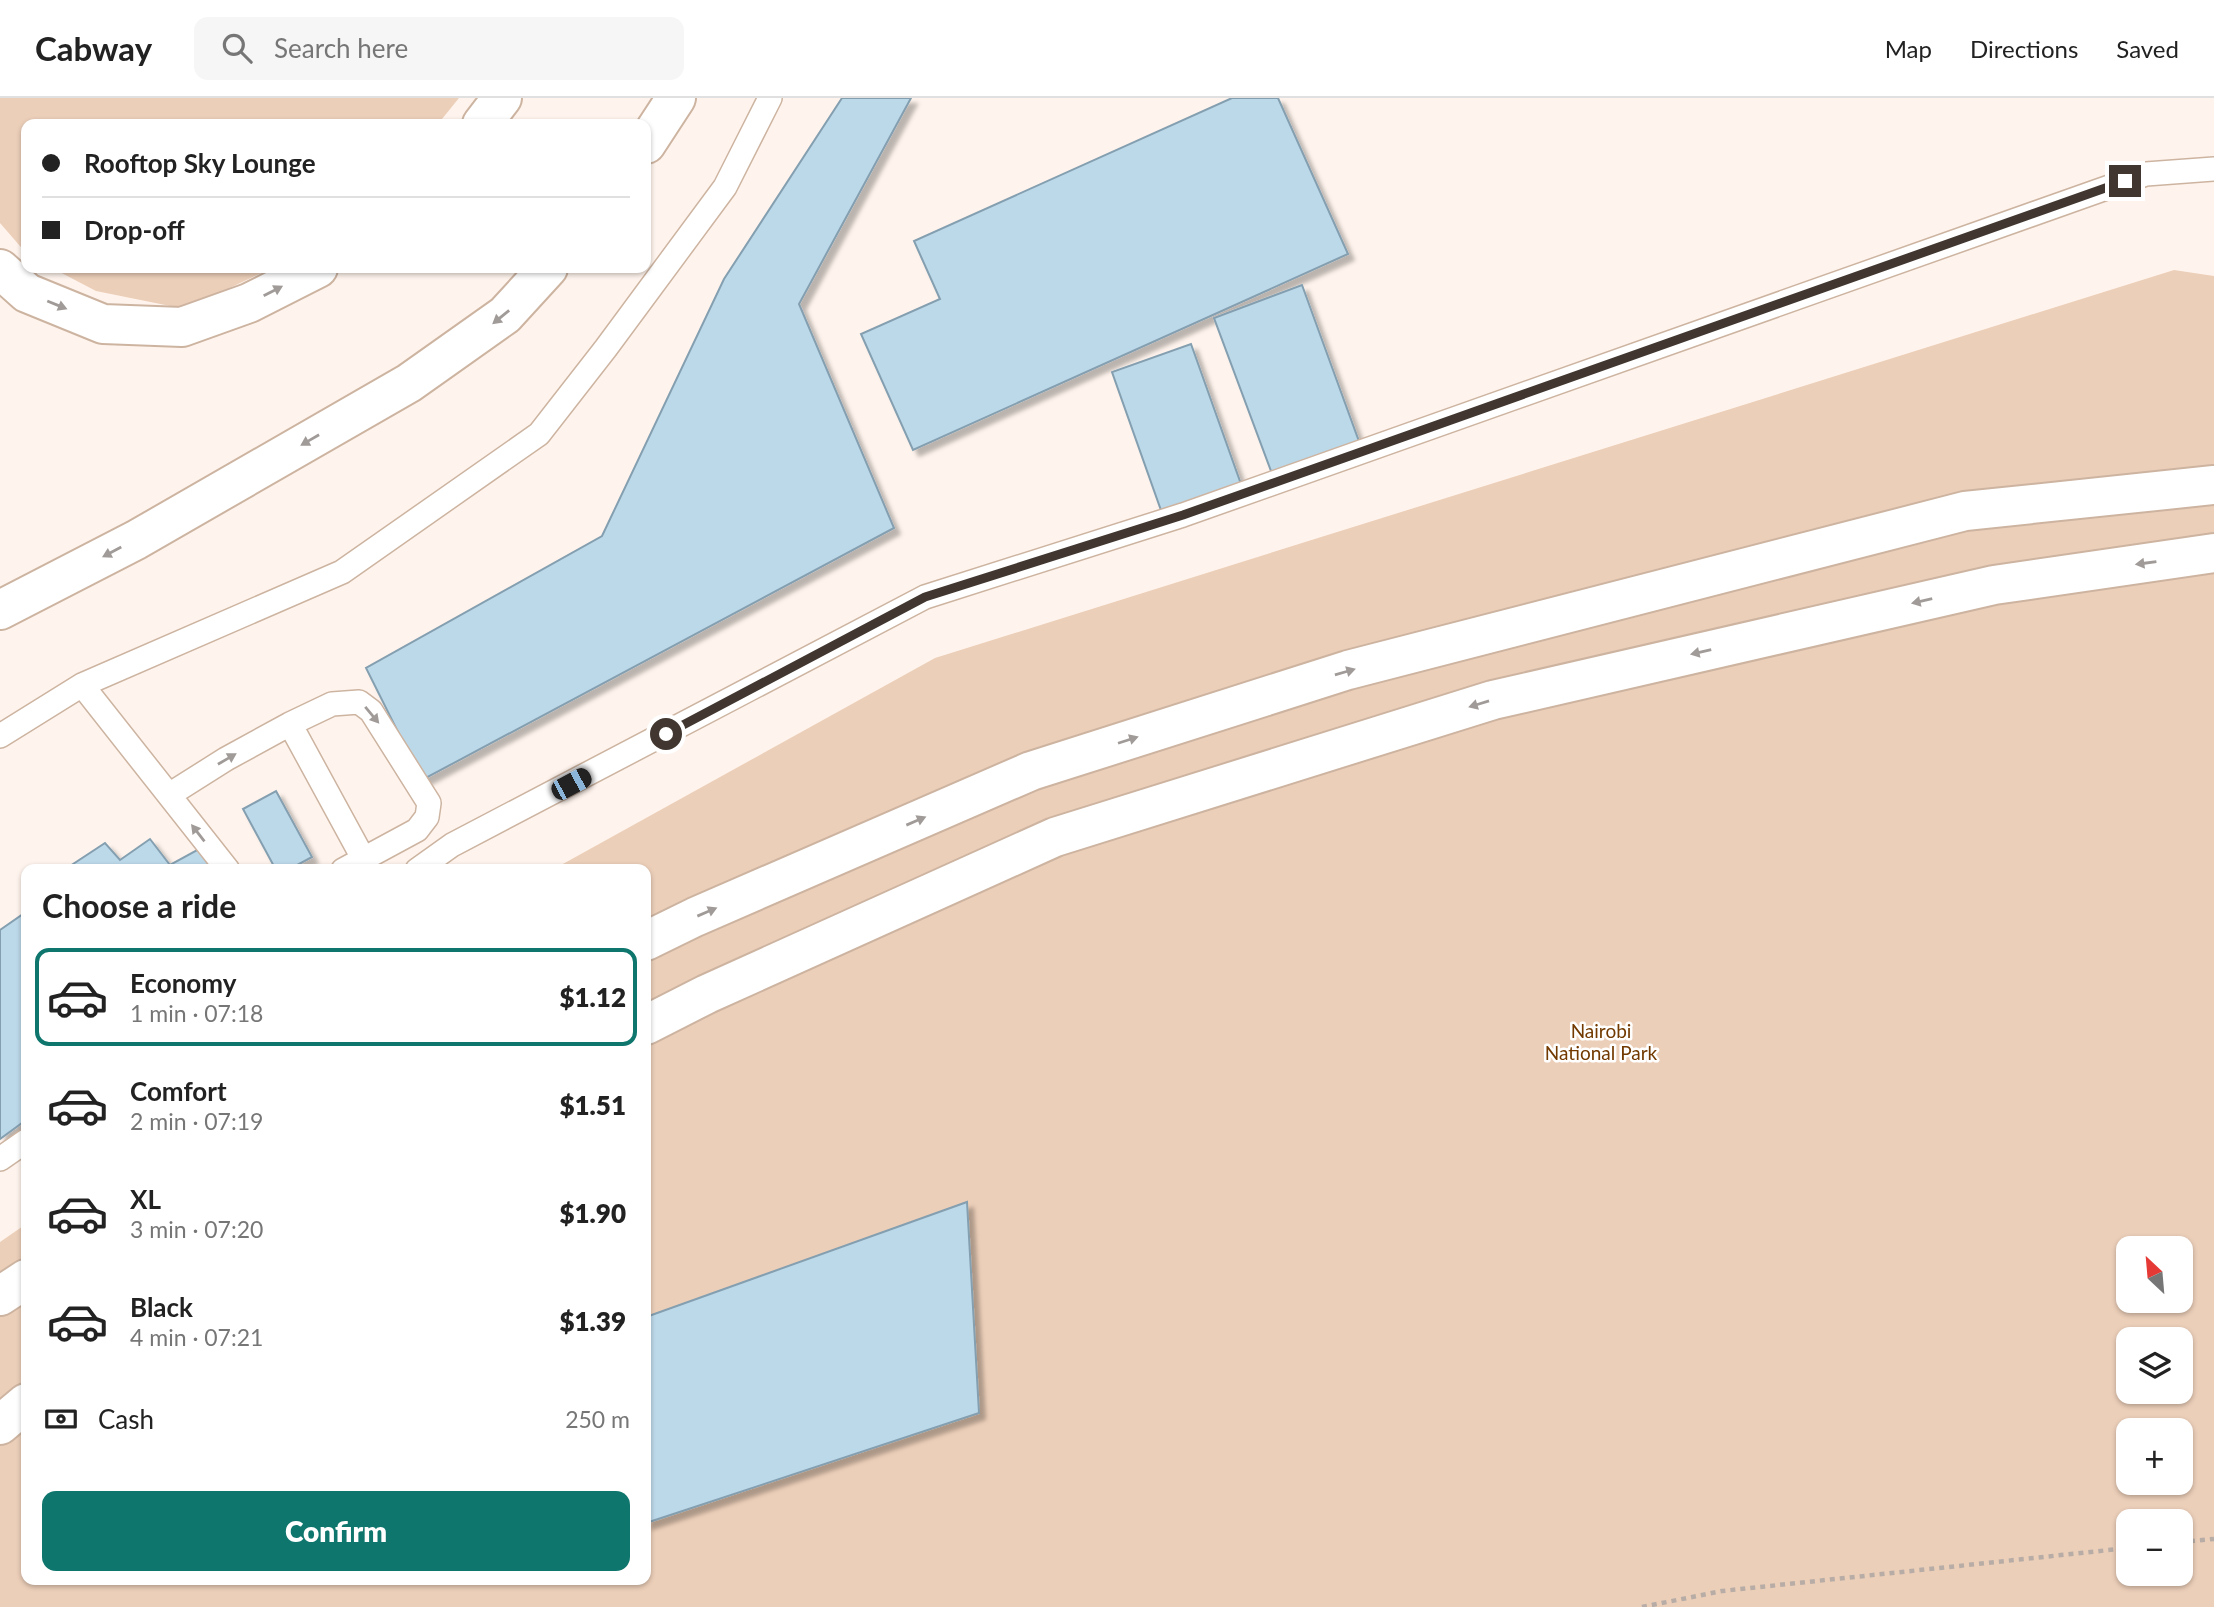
<!DOCTYPE html>
<html lang="en">
<head>
<meta charset="utf-8">
<style>
  :root { --surface:#fff; --page:#f6f6f6; --text:#222; --muted:#767676; --line:#e0e0e0; --accent:#0f766e }
  body { margin:0; font-family:Lato,sans-serif; background:var(--page); color:var(--text); height:100vh; display:flex; flex-direction:column; font-size:26px; white-space:nowrap }
  * { box-sizing:border-box; margin:0 }
  p { font-size:23px; color:var(--muted) }
  .icon { flex:none; width:38px; height:38px; fill:none; stroke:currentColor; stroke-width:2; stroke-linecap:round; stroke-linejoin:round }
  .map { position:relative; flex:1; overflow:hidden }
  .side { position:absolute; left:21px; top:766px; width:630px; height:721px; display:flex; flex-direction:column; background:var(--surface); border-radius:14px; box-shadow:0 2px 5px #0004 }
  .side>* { flex:none }
  .guide { position:absolute; left:21px; top:21px; width:630px; height:154px; border-radius:14px; box-shadow:0 2px 5px #0004; display:grid; align-content:center; height:154px; padding:0 21px; background:var(--surface) }
  .needle { width:46px; rotate:334deg }
  .tools { position:absolute; left:2116px; top:1138px; display:grid; gap:14px }
  .tools a { display:grid; place-items:center; width:77px; height:77px; border-radius:14px; background:var(--surface); box-shadow:0 2px 5px #0004; font-size:35px }
  .end { position:absolute; width:32px; height:32px; margin:-16px; border:9px solid #413730; background:#fff; box-shadow:0 0 0 4px #fff }
  .from { border-radius:50% }
  .car { position:absolute; width:21px; height:42px; margin:-21px -10px; border-radius:9px; box-shadow:0 0 5px 2px #0007; background:linear-gradient(#222 24%,#8ab4d8 0 40%,#222 0 76%,#8ab4d8 0 86%,#222 0) }
  .guide b { display:flex; align-items:center; gap:24px; height:66px; font-size:26px }
  .guide b+b { border-top:2px solid var(--line) }
  .guide i { width:18px; height:18px; background:var(--text) }
  ul { padding:0; list-style:none }
  li { display:flex; align-items:center; gap:21px; height:98px; margin:0 14px 10px; padding:0 7px; border:4px solid transparent; border-radius:14px }
  li div { flex:1 }
  li b { display:block; font-size:26px }
  li em { font-style:normal; font-weight:800 }
  li.selected { border-color:var(--accent) }
  li>.icon { width:63px; height:63px; stroke-width:1.5 }
  h2 { padding:0 21px; font-size:32px; line-height:84px }
  .pay { display:flex; align-items:center; gap:18px; height:77px; padding:0 21px; font-size:26px }
  .pay p { margin-inline-start:auto }
  .primary-button { display:flex; gap:14px; margin-top:auto; padding:14px 21px }
  .primary-button a { flex:1; height:80px; border-radius:14px; background:var(--accent); color:#fff; font-size:28px; font-weight:800; line-height:80px; text-align:center }
  header { display:flex; align-items:center; gap:42px; box-sizing:border-box; height:98px; padding:0 35px; background:var(--surface); border-bottom:2px solid var(--line) }
  header strong { font-size:33px }
  nav { display:flex; gap:38px; margin-inline-start:auto; font-size:24px }
  .search { width:490px; height:63px; background:var(--page); display:flex; align-items:center; gap:18px; box-sizing:border-box; padding:0 24px; border-radius:14px; color:var(--muted); font-size:26px }
  .map>svg:first-child { display:block }
  .green { fill:#eccfb9; fill-rule:evenodd }
  .building { fill:#bcd9ea; stroke:#849fb0; stroke-width:2; filter:url(#shadow) }
  .lines { fill:none; stroke-linecap:round; stroke-linejoin:round }
  .lane-casing { stroke:#cdb4a1; stroke-width:26 }
  .primary-casing { stroke:#cdb4a1; stroke-width:42 }
  .highway-casing { stroke:#cdb4a1; stroke-width:42 }
  .path { stroke:#b8ada6; stroke-width:4.5; stroke-dasharray:5 5; stroke-linecap:butt }
  .lane { stroke:#fff; stroke-width:23 }
  .primary { stroke:#fff; stroke-width:38 }
  .highway { stroke:#fff; stroke-width:38 }
  .oneway { fill:#a09b98 }
  .route { stroke:#413730; stroke-width:9 }
  .labels { text-anchor:middle; dominant-baseline:central; stroke-width:5; stroke-linejoin:round; paint-order:stroke }
  .park-label { font-size:19px; fill:#723a00; stroke:#fff }
</style>
</head>
<body>
<header>
<strong>Cabway</strong>
<div class="search"><svg class="icon" aria-label="search" viewBox="0 0 24 24"><circle cx="10" cy="10" r="6"/><path d="M15 15l6 6"/></svg>Search here</div>
<nav><a>Map</a><a>Directions</a><a>Saved</a></nav>
</header>
<div class="map">
<svg width="2214" height="1509" viewBox="0 0 2214 1509">
  <defs>
    <filter id="shadow"><feDropShadow dx="6" dy="6" stdDeviation="2" flood-color="#0004"/></filter>
  </defs>
  <rect width="100%" height="100%" fill="#fff4ed"/>
  <path class="green" d="M0,0H459L438,26H26V155L0,125Z
    M52,170H272L185,211L96,193Z
    M2174,172L2214,178V1509H0V1144L26,1126V1482H646V772H552L935,560ZM2128,1150H2180V1202H2128ZM2128,1241H2180V1293H2128ZM2128,1332H2180V1384H2128ZM2128,1423H2180V1475H2128Z"/>
  <path class="building" d="M842,0H911L799,206L894,430L422,682L366,570L602,438L724,181Z
    M1232,0H1278L1348,156L913,352L861,236L940,201L914,143Z
    M1302,187L1361,349L1274,381L1214,220Z
    M1191,246L1242,389L1163,418L1112,274Z
    M276,693L312,759L288,772H276L243,711Z
    M150,741L170,767L199,751L214,772H64L105,745L120,762Z
    M26,814V1022L0,1041V832Z
    M967,1104L979,1315L646,1425V1219Z"/>
  <g class="lines">
    <g class="lane-casing">
      <path id="lane" d="M82,587L228,772
        M290,626L332,606L359,604L371,613L429,705L427,719L417,732L343,772
        M0,638L82,587L342,474L539,336L606,250L725,89L770,0
        M169,697L226,661L290,626L363,760
        M417,772L452,747L925,499L1183,417L2146,76L2214,71
        M0,1061L26,1043"/>
    </g>
    <g class="primary-casing">
      <path id="primary" d="M646,843L695,819L1031,673L1348,572L1965,413L2214,387
        M646,927L707,896L1055,739L1493,602L1994,487L2214,455
        M0,1198L26,1181
        M0,1327L26,1305"/>
    </g>
    <g class="highway-casing">
      <path id="highway" d="M482,26L502,0
        M646,46L676,0
        M0,171L27,195L103,226L182,229L249,205L318,170
        M0,512L136,442L409,285L505,217L548,170"/>
    </g>
    <path class="path" d="M2180,1444L2214,1441
      M1642,1509L1722,1493L2128,1450"/>
    <use href="#lane" class="lane"/>
    <use href="#primary" class="primary"/>
    <use href="#highway" class="highway"/>
  </g>
  <defs><path id="oneway-solid" d="M-6-.8H1V-3.2L6.5 0L1 3.2V.8H-6Z" transform="scale(1.75)"/></defs>
  <g class="oneway">
    <use href="#oneway-solid" transform="translate(273 193) rotate(-27)"/>
    <use href="#oneway-solid" transform="translate(57 207) rotate(22)"/>
    <use href="#oneway-solid" transform="translate(501 219) rotate(141)"/>
    <use href="#oneway-solid" transform="translate(310 342) rotate(150)"/>
    <use href="#oneway-solid" transform="translate(112 454) rotate(152)"/>
    <use href="#oneway-solid" transform="translate(2146 465) rotate(172)"/>
    <use href="#oneway-solid" transform="translate(1922 503) rotate(167)"/>
    <use href="#oneway-solid" transform="translate(1701 554) rotate(167)"/>
    <use href="#oneway-solid" transform="translate(1345 574) rotate(-16)"/>
    <use href="#oneway-solid" transform="translate(1479 606) rotate(163)"/>
    <use href="#oneway-solid" transform="translate(372 617) rotate(50)"/>
    <use href="#oneway-solid" transform="translate(1128 642) rotate(-18)"/>
    <use href="#oneway-solid" transform="translate(227 661) rotate(-30)"/>
    <use href="#oneway-solid" transform="translate(916 723) rotate(-23)"/>
    <use href="#oneway-solid" transform="translate(198 735) rotate(-128)"/>
    <use href="#oneway-solid" transform="translate(707 814) rotate(-23)"/>
  </g>
  <g class="lines">
    <path class="route" d="M666,636L925,499L1183,417L2125,83"/>
  </g>
  <g class="labels">
    <g class="park-label">
      <text x="1601" y="932">Nairobi<tspan x="1601" dy="22">National Park</tspan></text>
    </g>
  </g>
</svg>
<div class="tools">
<a><svg class="needle" viewBox="-14 -14 28 28"><path d="M0-13l5 13h-10z" fill="#e53935"/><path d="M0 13l5-13h-10z" fill="#767676"/></svg></a>
<a><svg class="icon" aria-label="layers" viewBox="0 0 24 24"><path d="M12 4l9 5-9 5-9-5zM3 14l9 5 9-5"/></svg></a>
<a>+</a>
<a>−</a>
</div>
<i class="end from" style="left:666px;top:636px"></i>
<i class="end" style="left:2125px;top:83px"></i>
<i class="car" style="left:571px;top:686px;rotate:62deg"></i>
<div class="guide">
<b><i class="from"></i>Rooftop Sky Lounge</b>
<b><i></i>Drop-off</b>
</div>
<section class="side">
<h2>Choose a ride</h2>
<ul>
<li class="selected"><svg class="icon" aria-label="car" viewBox="0 0 24 24"><path d="M5 17H2v-5l4-1 3-4h7l3 4 3 1v5h-3M9 17h6M6 11h13"/><circle cx="7" cy="17" r="2"/><circle cx="17" cy="17" r="2"/></svg><div><b>Economy</b><p>1 min · 07:18</p></div><em>$1.12</em></li>
<li><svg class="icon" aria-label="car" viewBox="0 0 24 24"><path d="M5 17H2v-5l4-1 3-4h7l3 4 3 1v5h-3M9 17h6M6 11h13"/><circle cx="7" cy="17" r="2"/><circle cx="17" cy="17" r="2"/></svg><div><b>Comfort</b><p>2 min · 07:19</p></div><em>$1.51</em></li>
<li><svg class="icon" aria-label="car" viewBox="0 0 24 24"><path d="M5 17H2v-5l4-1 3-4h7l3 4 3 1v5h-3M9 17h6M6 11h13"/><circle cx="7" cy="17" r="2"/><circle cx="17" cy="17" r="2"/></svg><div><b>XL</b><p>3 min · 07:20</p></div><em>$1.90</em></li>
<li><svg class="icon" aria-label="car" viewBox="0 0 24 24"><path d="M5 17H2v-5l4-1 3-4h7l3 4 3 1v5h-3M9 17h6M6 11h13"/><circle cx="7" cy="17" r="2"/><circle cx="17" cy="17" r="2"/></svg><div><b>Black</b><p>4 min · 07:21</p></div><em>$1.39</em></li>
</ul>
<div class="pay"><svg class="icon" aria-label="cash" viewBox="0 0 24 24"><path d="M3 7h18v10H3z"/><circle cx="12" cy="12" r="2"/></svg>Cash<p>250 m</p></div>
<div class="primary-button"><a>Confirm</a></div>
</section>
</div>
</body>
</html>
